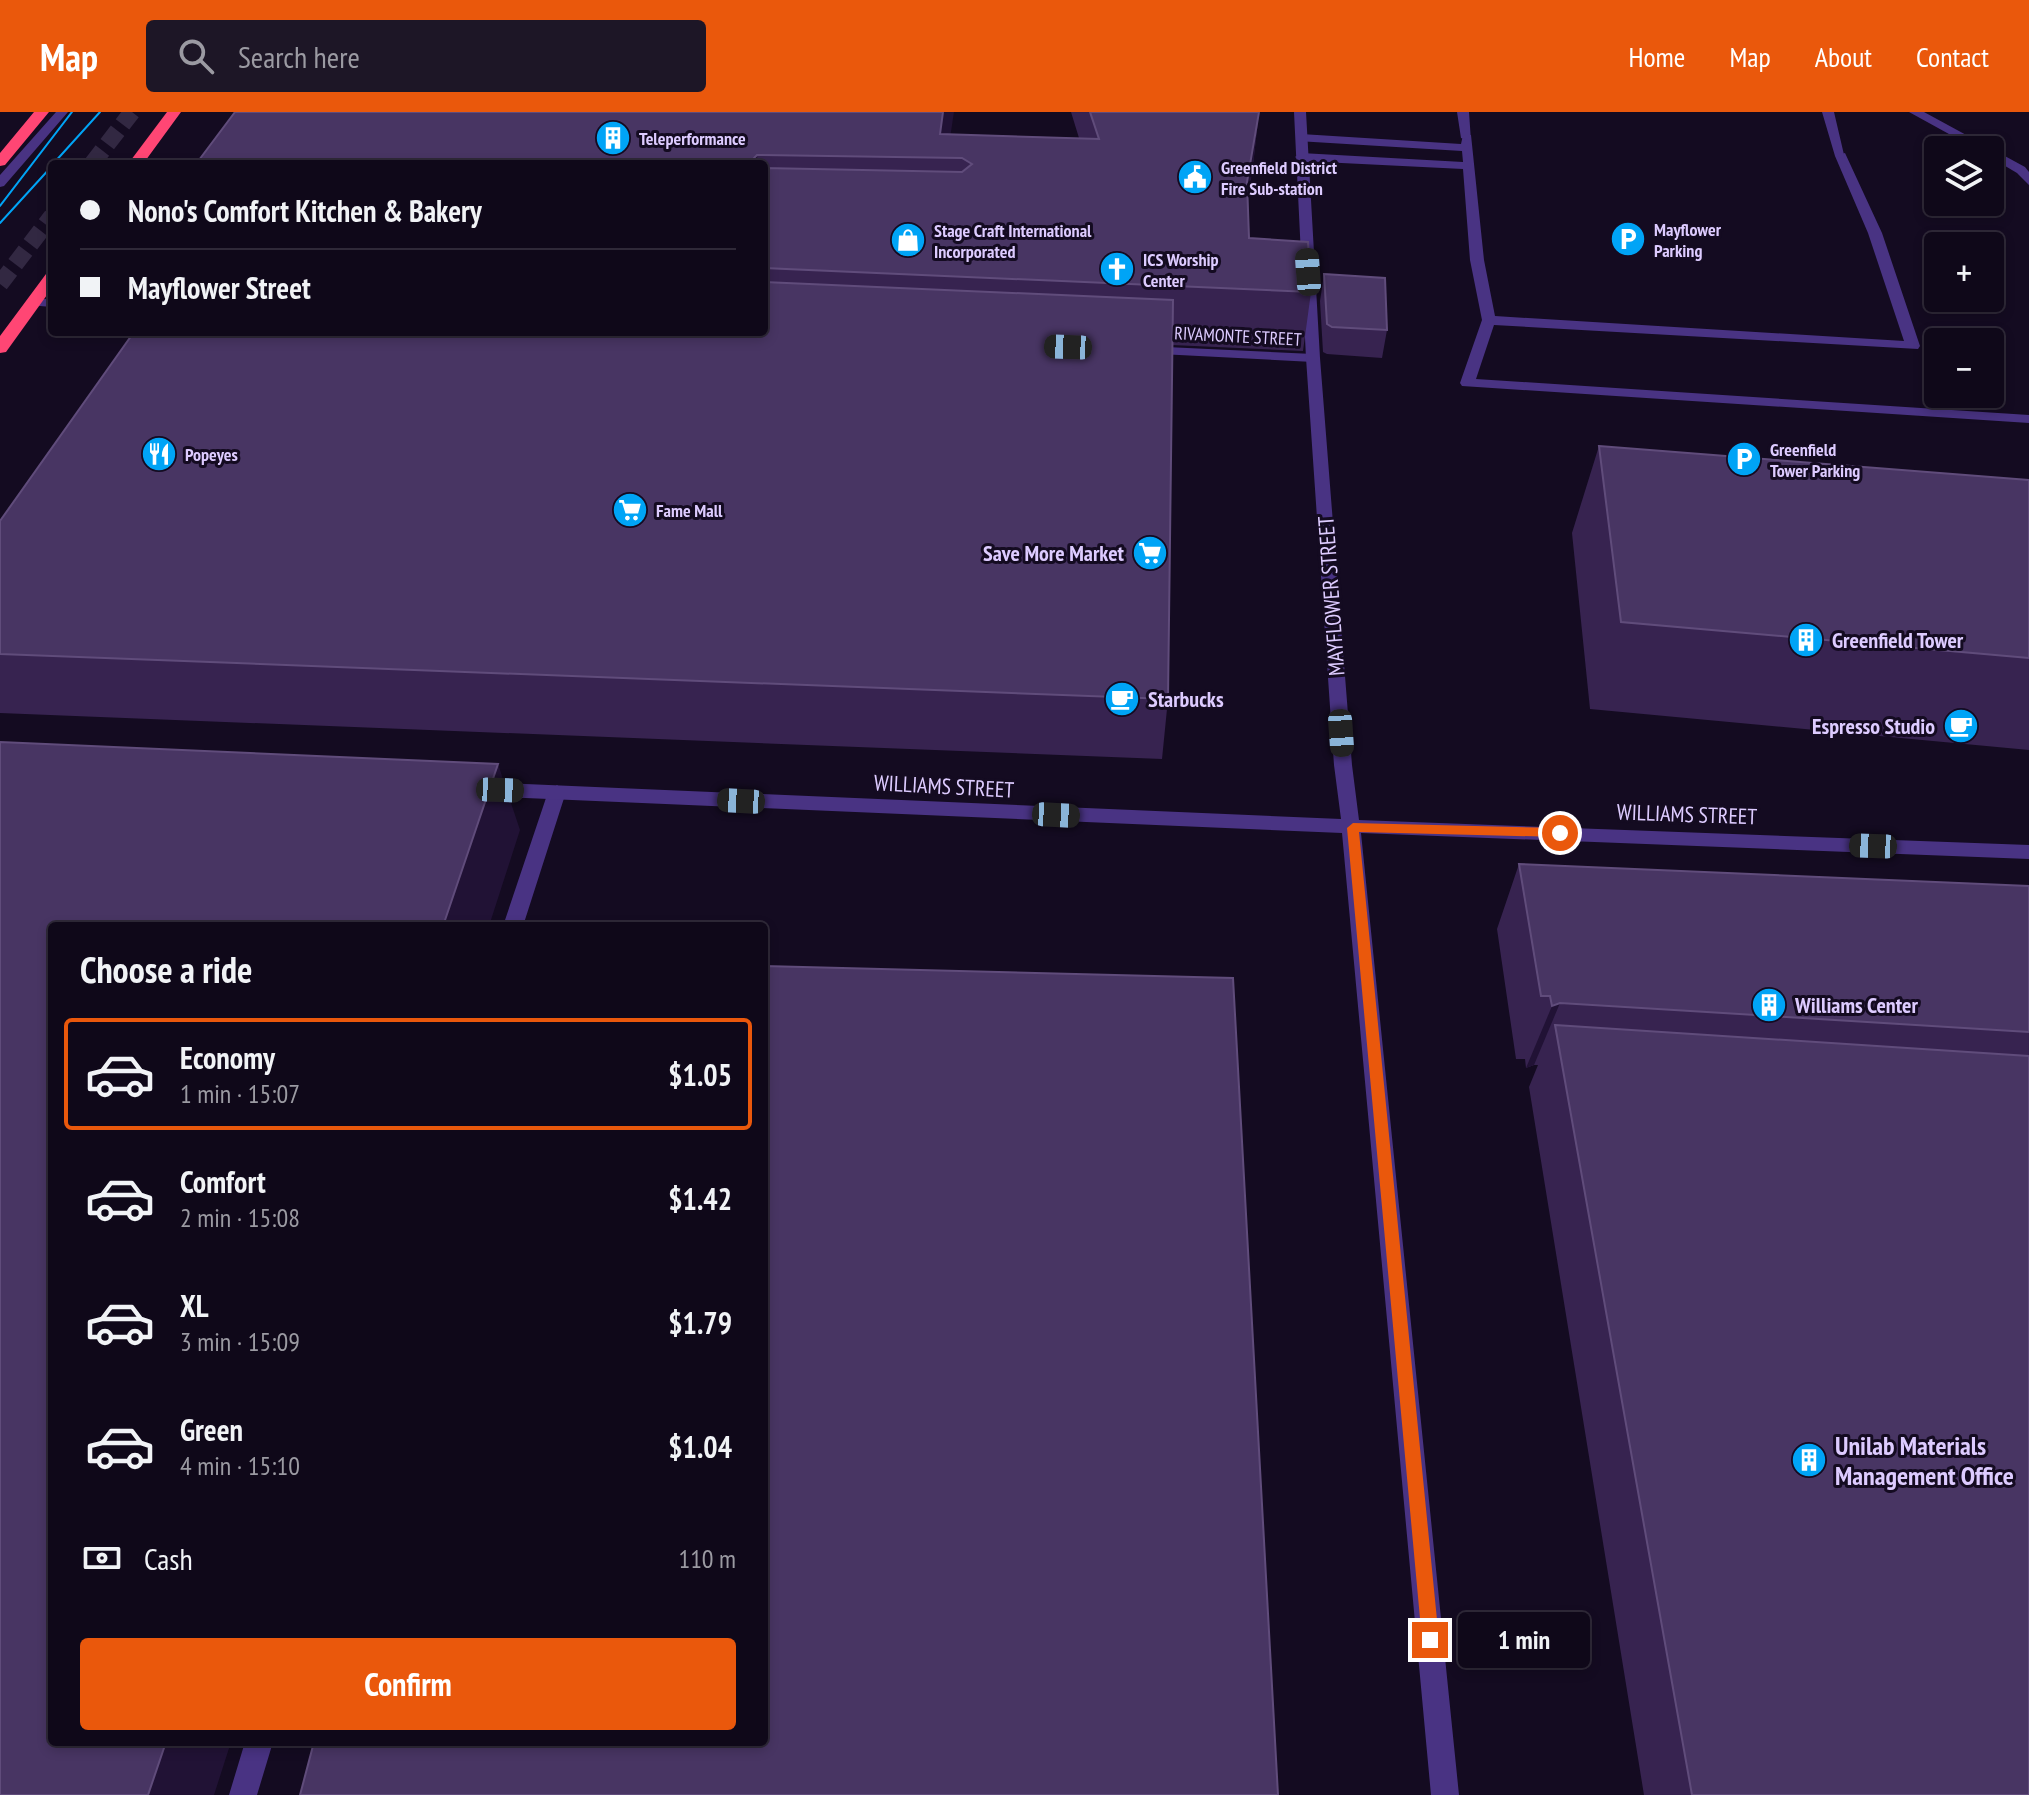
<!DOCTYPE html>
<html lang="en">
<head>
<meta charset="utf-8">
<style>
  :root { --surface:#0f0819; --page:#1d1626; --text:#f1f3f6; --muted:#9b9aa2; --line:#2f2938; --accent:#ea580c }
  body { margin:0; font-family:"PT Sans Narrow",sans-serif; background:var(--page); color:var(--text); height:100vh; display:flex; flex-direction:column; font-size:30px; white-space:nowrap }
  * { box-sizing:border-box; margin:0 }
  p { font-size:26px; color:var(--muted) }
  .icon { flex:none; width:44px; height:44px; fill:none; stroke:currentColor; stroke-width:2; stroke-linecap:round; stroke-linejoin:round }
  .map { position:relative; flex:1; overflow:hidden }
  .sheet { position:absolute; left:48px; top:810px; width:720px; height:824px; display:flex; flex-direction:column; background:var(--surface); border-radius:8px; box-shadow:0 4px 12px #0003,0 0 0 2px var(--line) }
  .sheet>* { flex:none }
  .banner { position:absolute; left:48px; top:48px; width:720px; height:176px; border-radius:8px; box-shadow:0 4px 12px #0003,0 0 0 2px var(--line); display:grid; align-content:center; height:176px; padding:0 32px; background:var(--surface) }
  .tools { position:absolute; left:1924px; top:24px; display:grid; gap:16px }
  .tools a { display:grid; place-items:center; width:80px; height:80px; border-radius:8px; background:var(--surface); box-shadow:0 4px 12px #0003,0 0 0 2px var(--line); font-size:40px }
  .end { position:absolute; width:36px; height:36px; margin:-18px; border:10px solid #ea580c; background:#fff; box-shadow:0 0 0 4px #fff }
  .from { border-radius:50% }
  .bubble { position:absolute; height:56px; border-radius:8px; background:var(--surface); box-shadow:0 4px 12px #0003,0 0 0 2px var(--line); font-size:26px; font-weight:700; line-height:56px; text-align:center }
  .car { position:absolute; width:24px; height:48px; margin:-24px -12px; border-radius:10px; box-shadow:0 0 6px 2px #0007; background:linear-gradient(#222 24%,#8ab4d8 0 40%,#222 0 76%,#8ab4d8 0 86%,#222 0) }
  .banner b { display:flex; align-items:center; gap:28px; height:76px; font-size:30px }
  .banner b+b { border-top:2px solid var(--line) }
  .banner i { width:20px; height:20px; background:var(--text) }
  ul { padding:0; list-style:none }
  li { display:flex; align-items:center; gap:24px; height:112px; margin:0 16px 12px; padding:0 16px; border:4px solid transparent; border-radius:8px }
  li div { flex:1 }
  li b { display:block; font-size:30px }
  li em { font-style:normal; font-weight:700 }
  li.current { border-color:var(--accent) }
  li>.icon { width:72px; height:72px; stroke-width:1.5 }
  h2 { padding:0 32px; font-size:36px; line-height:96px }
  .pay { display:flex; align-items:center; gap:20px; height:88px; padding:0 32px; font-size:30px }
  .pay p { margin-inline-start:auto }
  .action { display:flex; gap:16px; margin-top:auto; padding:16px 32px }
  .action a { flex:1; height:92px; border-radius:8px; background:var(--accent); color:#fff; font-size:32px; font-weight:700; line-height:92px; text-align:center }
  header { display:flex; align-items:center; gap:48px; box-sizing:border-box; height:112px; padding:0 40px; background:var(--accent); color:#fff }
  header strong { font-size:38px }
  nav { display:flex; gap:44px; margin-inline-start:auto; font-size:28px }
  .search { width:560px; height:72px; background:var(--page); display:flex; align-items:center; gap:20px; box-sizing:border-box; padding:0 28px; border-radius:8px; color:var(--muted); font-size:30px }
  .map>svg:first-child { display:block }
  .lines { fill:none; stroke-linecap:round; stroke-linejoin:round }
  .highway-tunnel { stroke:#322842; stroke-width:17; stroke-dasharray:17 8; stroke-linecap:butt }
  .lane { fill:#493383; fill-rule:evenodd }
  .street { fill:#493383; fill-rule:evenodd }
  .highway { fill:#ff4674; fill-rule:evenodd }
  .tram { stroke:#00a4f6; stroke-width:2 }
  .wall { fill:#372350 }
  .shaded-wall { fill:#211235 }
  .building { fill:#483563; stroke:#604c7b; stroke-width:2 }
  .route { fill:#ea580c }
  .labels { text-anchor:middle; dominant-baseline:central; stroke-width:6; stroke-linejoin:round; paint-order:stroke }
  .far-poi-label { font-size:18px; font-weight:bold; fill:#ddcbff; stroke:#140b21; text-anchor:start }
  .far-street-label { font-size:18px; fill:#ddcbff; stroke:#140b21 }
  .poi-label { font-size:22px; font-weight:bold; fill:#ddcbff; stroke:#140b21; text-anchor:start }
  .street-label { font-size:22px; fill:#ddcbff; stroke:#140b21 }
  .near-poi-label { font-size:26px; font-weight:bold; fill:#ddcbff; stroke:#140b21; text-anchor:start }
</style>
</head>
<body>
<header>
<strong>Map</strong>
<div class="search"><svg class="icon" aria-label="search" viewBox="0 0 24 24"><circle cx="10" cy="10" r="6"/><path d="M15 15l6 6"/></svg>Search here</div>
<nav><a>Home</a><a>Map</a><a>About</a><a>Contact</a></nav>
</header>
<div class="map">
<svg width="2029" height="1683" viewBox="0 0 2029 1683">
  <rect width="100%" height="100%" fill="#140b21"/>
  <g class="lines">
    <path class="highway-tunnel" d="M92,52L132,0
      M0,172L52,104"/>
    <path class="lane" d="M56,0H68L4,74L0,75V63Z
      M1909,0H1924L2025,55L2029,60V73L2017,61L1990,45V38H1978Z
      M1301,22L1461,32L1463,23H1471L1484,148L1495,204L1904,229L1868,121L1835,44L1845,41L1882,121L1920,234L1918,237L1494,213L1476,267L2029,303V311L1462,274L1460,271L1482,208L1470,148L1463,57L1301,49L1295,45L1301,41L1463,50L1462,39L1297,29V23Z
      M28,187H52V195L28,193Z
      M1145,234L1313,242L1320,246L1313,250L1140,241L1138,238Z
      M557,673L566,680L523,814H503L548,680Z
      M245,1630H273L257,1683H229Z"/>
    <path class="street" d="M1294,0H1306L1320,246L1352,653L1359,708L2029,733V747L1361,721L1459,1683H1431L1342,721L480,684L471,677L480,670L1341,707L1334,653L1306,246Z
      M1457,0H1469L1471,29L1461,26Z
      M1822,0H1834L1845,47L1835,44Z"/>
    <path class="highway" d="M34,0H49L5,53L0,54V41Z
      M167,0H181L143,52H128Z
      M52,160V176L6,240L0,241V224L46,162Z"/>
    <path class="tram" d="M53,52L100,0
      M0,94L72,0
      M0,111L52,54"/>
  </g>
  <path class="wall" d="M1071,0H1259L1253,53L1248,86L1249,126L1311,180L1303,239L1172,233L1168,587L1162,647L0,601V409L764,220V52H141L199,48L950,22L1079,26Z
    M1324,162L1387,218L1382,246L1327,242L1323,240L1320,189Z
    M1599,334L2029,368V638L1590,597L1572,421Z
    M1519,752L2029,774V1683H1644L1529,975L1538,953H1534L1526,956L1525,947H1516L1497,817Z"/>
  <path class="shaded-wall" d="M943,0H954L947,46L940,22Z
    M1259,0L1253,53L1241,127L1247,70Z
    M757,43L758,52H755L754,46Z
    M498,652L520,718L489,814H443Z
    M1560,891L1534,953L1526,956L1552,894Z
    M166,1630H231L214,1683H148Z"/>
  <path class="building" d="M235,0H943L940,22L1099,27L1090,0H1259L1247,70L1249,126L1308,130L1311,180L764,156V56L962,60L972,52L962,46L757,43L754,46L755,52H141L145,47L199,48Z
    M1324,162L1385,166L1387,218L1332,215L1327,212Z
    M764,170L1173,188L1168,587L0,542V409L134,220H764Z
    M1599,334L2029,368V546L1621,510Z
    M0,630L498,652L443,814H52V1630H166L148,1683H0Z
    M1519,752L2029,774V920L1560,891L1552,894L1550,884H1541Z
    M764,854L1233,866L1278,1683H300L314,1630H764Z
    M1555,913L2029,944V1683H1692Z"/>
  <path class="route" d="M1353,711L1560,716L1566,721L1560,725L1359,720L1439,1528L1436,1534L1430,1537L1424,1534L1422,1528L1347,716Z"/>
  <defs>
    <g id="building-disc" transform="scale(1.8)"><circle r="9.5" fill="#00a4f6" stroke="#140b21"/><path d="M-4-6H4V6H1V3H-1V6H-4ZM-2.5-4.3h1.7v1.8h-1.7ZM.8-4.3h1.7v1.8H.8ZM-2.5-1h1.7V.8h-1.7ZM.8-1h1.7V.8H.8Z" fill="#fff"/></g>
    <g id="civic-disc" transform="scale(1.8)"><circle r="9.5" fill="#00a4f6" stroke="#140b21"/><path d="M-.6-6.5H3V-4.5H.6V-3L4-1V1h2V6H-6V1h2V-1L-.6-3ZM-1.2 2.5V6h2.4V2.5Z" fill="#fff"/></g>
    <g id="parking-disc" transform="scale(1.8)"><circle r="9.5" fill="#00a4f6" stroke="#140b21"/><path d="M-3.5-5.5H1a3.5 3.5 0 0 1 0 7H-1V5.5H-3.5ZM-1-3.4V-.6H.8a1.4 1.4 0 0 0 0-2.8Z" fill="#fff"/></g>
    <g id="shop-disc" transform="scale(1.8)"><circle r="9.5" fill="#00a4f6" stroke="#140b21"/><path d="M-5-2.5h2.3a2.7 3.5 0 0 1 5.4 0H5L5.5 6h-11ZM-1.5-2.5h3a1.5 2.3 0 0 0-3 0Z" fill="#fff"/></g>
    <g id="church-disc" transform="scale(1.8)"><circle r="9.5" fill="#00a4f6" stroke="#140b21"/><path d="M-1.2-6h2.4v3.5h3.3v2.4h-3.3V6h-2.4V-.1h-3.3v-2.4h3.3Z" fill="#fff"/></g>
    <g id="restaurant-disc" transform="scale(1.8)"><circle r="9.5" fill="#00a4f6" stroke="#140b21"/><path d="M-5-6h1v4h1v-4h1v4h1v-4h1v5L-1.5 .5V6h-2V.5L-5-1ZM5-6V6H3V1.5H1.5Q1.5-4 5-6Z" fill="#fff"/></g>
    <g id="supermarket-disc" transform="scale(1.8)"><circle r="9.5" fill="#00a4f6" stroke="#140b21"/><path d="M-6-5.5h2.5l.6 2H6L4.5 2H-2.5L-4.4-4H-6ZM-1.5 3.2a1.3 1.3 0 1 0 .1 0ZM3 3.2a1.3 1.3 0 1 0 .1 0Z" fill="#fff"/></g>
    <g id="cafe-disc" transform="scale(1.8)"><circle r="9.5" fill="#00a4f6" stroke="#140b21"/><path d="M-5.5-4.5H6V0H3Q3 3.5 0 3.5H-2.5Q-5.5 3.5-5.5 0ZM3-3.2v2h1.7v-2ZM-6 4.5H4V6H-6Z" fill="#fff"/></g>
  </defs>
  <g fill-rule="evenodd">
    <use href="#building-disc" x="613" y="26"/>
    <use href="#civic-disc" x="1195" y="65"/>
    <use href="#parking-disc" x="1628" y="127"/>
    <use href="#shop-disc" x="908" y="128"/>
    <use href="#church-disc" x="1117" y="157"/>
    <use href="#restaurant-disc" x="159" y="342"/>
    <use href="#parking-disc" x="1744" y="347"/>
    <use href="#supermarket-disc" x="630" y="398"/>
    <use href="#supermarket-disc" x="1150" y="441"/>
    <use href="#building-disc" x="1806" y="528"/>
    <use href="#cafe-disc" x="1122" y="587"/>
    <use href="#cafe-disc" x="1961" y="614"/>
    <use href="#building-disc" x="1769" y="893"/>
    <use href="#building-disc" x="1809" y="1348"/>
  </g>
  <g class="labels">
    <g class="far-poi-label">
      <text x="639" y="26">Teleperformance</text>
      <text x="1221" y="55">Greenfield District<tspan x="1221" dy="21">Fire Sub-station</tspan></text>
      <text x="1654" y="117">Mayflower<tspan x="1654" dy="21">Parking</tspan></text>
      <text x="934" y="118">Stage Craft International<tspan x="934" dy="21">Incorporated</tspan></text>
      <text x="1143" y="147">ICS Worship<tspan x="1143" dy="21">Center</tspan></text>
      <text x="1770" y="337">Greenfield<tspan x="1770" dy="21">Tower Parking</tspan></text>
      <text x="185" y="342">Popeyes</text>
      <text x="656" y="398">Fame Mall</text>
    </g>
    <g class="far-street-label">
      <text transform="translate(1238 224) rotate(3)">RIVAMONTE STREET</text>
    </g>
    <g class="poi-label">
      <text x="1124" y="441" text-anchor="end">Save More Market</text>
      <text x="1832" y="528">Greenfield Tower</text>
      <text x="1148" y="587">Starbucks</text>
      <text x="1935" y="614" text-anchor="end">Espresso Studio</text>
      <text x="1795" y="893">Williams Center</text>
    </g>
    <g class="street-label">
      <text transform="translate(1331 484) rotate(-94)">MAYFLOWER STREET</text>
      <text transform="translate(944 674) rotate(3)">WILLIAMS STREET</text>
      <text transform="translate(1687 702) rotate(2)">WILLIAMS STREET</text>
    </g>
    <g class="near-poi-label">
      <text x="1835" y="1333">Unilab Materials<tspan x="1835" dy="30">Management Office</tspan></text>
    </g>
  </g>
</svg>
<div class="tools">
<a><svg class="icon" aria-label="layers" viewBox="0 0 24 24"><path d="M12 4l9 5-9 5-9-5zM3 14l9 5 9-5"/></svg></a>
<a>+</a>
<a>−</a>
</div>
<i class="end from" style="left:1560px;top:721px"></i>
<i class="end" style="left:1430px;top:1528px"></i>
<div class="bubble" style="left:1458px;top:1500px;width:132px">1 min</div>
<i class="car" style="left:1308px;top:160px;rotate:356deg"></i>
<i class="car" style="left:1068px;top:235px;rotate:272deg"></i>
<i class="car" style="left:1341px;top:621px;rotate:176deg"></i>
<i class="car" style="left:500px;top:678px;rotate:92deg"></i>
<i class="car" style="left:741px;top:689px;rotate:273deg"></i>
<i class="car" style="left:1056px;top:703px;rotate:93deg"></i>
<i class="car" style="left:1873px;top:734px;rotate:272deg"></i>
<div class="banner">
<b><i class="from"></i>Nono's Comfort Kitchen &amp; Bakery</b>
<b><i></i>Mayflower Street</b>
</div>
<section class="sheet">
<h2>Choose a ride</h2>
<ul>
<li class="current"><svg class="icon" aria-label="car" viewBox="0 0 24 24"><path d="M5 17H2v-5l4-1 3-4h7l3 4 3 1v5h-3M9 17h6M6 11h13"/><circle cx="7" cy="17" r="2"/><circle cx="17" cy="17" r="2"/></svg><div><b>Economy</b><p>1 min · 15:07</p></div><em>$1.05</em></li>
<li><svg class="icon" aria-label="car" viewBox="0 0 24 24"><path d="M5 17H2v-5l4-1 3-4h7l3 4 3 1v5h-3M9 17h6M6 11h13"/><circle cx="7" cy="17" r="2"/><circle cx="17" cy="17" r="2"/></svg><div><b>Comfort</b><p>2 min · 15:08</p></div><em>$1.42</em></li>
<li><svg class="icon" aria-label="car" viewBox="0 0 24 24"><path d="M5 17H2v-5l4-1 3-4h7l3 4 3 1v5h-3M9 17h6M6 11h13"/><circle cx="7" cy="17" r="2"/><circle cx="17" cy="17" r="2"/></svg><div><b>XL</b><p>3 min · 15:09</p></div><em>$1.79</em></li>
<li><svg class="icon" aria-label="car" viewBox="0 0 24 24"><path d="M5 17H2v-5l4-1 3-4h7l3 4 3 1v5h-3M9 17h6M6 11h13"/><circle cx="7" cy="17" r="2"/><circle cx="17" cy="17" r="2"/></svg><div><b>Green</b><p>4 min · 15:10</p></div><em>$1.04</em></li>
</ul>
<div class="pay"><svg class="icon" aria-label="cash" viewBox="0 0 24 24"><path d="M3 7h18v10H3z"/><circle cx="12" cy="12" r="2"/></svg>Cash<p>110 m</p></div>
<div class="action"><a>Confirm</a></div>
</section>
</div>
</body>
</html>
